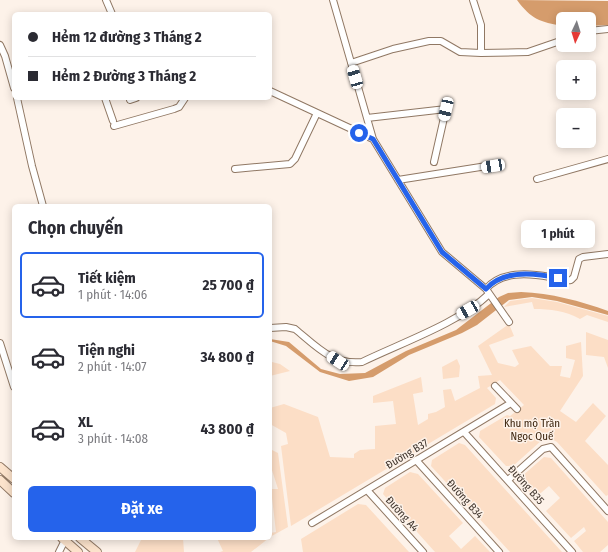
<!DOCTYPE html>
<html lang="vi">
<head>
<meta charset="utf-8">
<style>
  :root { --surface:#fff; --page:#f7f7f7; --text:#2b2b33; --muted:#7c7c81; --line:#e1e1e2; --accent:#2563eb }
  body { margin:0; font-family:"Fira Sans Condensed",sans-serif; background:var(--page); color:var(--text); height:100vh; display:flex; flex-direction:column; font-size:15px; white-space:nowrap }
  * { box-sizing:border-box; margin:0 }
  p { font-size:13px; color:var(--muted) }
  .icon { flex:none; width:22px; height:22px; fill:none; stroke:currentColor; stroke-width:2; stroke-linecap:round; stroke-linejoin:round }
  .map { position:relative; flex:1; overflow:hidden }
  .side { position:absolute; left:12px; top:204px; width:260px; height:336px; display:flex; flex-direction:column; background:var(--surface); border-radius:6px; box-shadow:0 2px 10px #0003 }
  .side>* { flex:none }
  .hud { position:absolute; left:12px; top:12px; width:260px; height:88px; border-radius:6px; box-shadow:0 2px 10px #0003; display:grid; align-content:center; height:88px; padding:0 16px; background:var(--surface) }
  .needle { width:26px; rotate:184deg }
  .fabs { position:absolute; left:556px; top:12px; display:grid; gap:8px }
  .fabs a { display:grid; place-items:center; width:40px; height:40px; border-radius:6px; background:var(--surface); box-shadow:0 2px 10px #0003; font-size:20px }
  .end { position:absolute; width:18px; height:18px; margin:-9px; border:5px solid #2563eb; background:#fff; box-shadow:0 0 0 2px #fff }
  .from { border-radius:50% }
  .bubble { position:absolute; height:28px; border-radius:6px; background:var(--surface); box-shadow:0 2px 10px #0003; font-size:13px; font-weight:700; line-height:28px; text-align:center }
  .car { position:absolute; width:12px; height:24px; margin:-12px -6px; border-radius:5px; box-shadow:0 0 3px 1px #0007; background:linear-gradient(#fff 24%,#345 0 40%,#fff 0 76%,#345 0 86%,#fff 0) }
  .hud b { display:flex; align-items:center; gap:14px; height:38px; font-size:15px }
  .hud b+b { border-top:1px solid var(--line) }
  .hud i { width:10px; height:10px; background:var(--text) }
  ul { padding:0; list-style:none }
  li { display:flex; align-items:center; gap:12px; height:66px; margin:0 8px 6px; padding:0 8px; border:2px solid transparent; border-radius:6px }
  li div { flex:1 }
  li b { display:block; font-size:15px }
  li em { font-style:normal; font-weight:700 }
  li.selected { border-color:var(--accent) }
  li>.icon { width:36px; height:36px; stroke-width:1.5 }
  h2 { padding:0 16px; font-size:18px; line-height:48px }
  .action { display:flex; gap:8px; margin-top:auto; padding:8px 16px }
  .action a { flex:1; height:46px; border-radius:6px; background:var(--accent); color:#fff; font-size:16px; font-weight:700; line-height:46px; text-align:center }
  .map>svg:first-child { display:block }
  .green { fill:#fcdec6 }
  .water { fill:#d59c6c }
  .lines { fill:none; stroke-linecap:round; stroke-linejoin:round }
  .street-casing { stroke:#907864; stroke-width:8 }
  .secondary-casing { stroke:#907864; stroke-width:10 }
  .street { stroke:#fff; stroke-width:6 }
  .secondary { stroke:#fce3cc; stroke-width:8 }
  .route { stroke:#2563eb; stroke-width:5 }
  .labels { text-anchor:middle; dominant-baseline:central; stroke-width:3; stroke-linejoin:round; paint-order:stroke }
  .park-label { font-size:11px; fill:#3d250f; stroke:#fdf2e9 }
  .street-label { font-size:11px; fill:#3f342c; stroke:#fdf2e9 }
</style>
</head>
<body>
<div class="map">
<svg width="608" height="552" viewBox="0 0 608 552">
  <rect width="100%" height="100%" fill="#fdf2e9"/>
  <path class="green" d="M532,298L557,302L608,316V322L587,315L580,319C566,311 550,309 534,309L532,302L504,307L510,301Z
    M509,324L514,336L489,345L498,363L515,367L519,364L512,350L531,346L550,366H562L560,376L570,378L575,360L566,358V346L581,342L583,376L560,411L576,422L593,403L606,416L585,441L608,465V495L606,496L557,442L550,438L542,440L513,466H506L479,437L480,431L507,415L510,416L524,405L500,380L487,388L496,398L495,404L291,526L281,446L288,444L286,433L270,424V408L284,404L318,417L330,457L354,458V454L360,450L375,449V426L396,424L393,401L373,403V396L421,377L423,392L413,394L418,425L428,419V414L436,412L445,407L443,390L451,389L455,401L480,388L478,376L492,375L478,346Z
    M586,332L608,340V368L604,357L586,355Z
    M457,359L460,366L459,377L443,379L442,367Z
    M272,362L280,364L290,371L270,376V363Z
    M459,443L465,445L562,552H510L431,466L432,460Z
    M270,449L278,453L288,527L270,537V533L276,532L271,489H278L270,464Z
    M544,457L551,458L608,522V545L600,552H583L574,541L586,531L584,527L571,538L546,511L560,498L549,486L535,498L521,483V477Z
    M410,472L418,474L463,523L449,536L461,549L475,536L490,552H435L383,494L385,488Z
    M358,504L366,505L409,552H303L301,539Z
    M142,538H183L184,552H135Z
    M217,538H269L251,552H220L223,551Z"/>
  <path class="water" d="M517,0L608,1V25L589,26V19H563V26C540,22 531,19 517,0Z
    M521,292C551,293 580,301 608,311V315L557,301L532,297L509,300L477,325L462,333L409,355L373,377L349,381L320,372L286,346L270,341V339L289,342L321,369L340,374L365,373L406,351L456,330L499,297L508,293Z"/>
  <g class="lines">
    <g class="street-casing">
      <path id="street" d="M106,0L112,14
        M333,0L373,139L442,252L486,289L509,322
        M473,0L481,25V53
        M589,31L608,29
        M0,45L5,56L14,88
        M351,63L393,49L429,41H441L460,52L481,53L528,52L563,40
        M270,91L373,139
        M17,98L32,166L43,206
        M105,98L113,121
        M130,100L136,98
        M367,118L446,109L434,162
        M114,126L174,109L179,107L185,98
        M235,169L290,164L295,159L317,113
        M537,179L608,159
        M398,180L493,165
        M486,289C501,271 528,273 550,277C557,278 564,281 571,280L574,277L579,259L583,257L608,254
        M270,328L286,327L295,329C317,347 332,365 362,362C401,343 459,323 489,294
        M0,343L14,387
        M495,386L517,409
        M464,432L572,552
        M416,460L499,552
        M508,480L543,449L551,447L608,511
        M367,490L423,552
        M312,523L511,403
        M59,552L65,540"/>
    </g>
    <g class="secondary-casing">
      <path id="secondary" d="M0,467L14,479
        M0,480L14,493
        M62,538L78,552
        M80,538L97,552"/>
    </g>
    <use href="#street" class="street"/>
    <use href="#secondary" class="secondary"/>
  </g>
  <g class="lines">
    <path class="route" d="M359,133L373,139L442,252L486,289C503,269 535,273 558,278"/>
  </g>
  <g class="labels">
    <g class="park-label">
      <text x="532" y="423">Khu mộ Trần<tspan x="532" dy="13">Ngọc Quế</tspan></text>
    </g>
    <g class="street-label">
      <text transform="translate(407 454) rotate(-31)">Đường B37</text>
      <text transform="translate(526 485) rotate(48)">Đường B35</text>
      <text transform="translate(465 499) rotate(48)">Đường B34</text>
      <text transform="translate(402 514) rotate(48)">Đường A4</text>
    </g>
  </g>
</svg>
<div class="fabs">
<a><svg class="needle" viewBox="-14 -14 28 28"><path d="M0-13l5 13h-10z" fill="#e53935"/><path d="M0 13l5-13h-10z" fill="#7c7c81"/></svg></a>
<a>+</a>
<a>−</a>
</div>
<i class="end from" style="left:359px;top:133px"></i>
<i class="end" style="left:558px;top:278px"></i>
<div class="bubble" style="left:521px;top:220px;width:74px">1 phút</div>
<i class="car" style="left:355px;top:77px;rotate:344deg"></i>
<i class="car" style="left:446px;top:109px;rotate:193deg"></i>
<i class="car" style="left:493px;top:166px;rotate:261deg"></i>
<i class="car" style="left:468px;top:310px;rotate:240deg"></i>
<i class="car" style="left:338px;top:361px;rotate:303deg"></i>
<div class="hud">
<b><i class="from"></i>Hẻm 12 đường 3 Tháng 2</b>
<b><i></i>Hẻm 2 Đường 3 Tháng 2</b>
</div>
<section class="side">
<h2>Chọn chuyến</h2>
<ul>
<li class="selected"><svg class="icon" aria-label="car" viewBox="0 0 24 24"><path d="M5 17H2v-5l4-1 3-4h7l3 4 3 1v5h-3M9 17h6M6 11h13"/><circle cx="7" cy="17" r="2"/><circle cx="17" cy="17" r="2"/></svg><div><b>Tiết kiệm</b><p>1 phút · 14:06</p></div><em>25 700 ₫</em></li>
<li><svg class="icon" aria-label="car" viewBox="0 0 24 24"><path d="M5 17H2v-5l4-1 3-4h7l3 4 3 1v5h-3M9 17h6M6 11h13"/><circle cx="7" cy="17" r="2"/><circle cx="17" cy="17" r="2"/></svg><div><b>Tiện nghi</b><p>2 phút · 14:07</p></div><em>34 800 ₫</em></li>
<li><svg class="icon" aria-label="car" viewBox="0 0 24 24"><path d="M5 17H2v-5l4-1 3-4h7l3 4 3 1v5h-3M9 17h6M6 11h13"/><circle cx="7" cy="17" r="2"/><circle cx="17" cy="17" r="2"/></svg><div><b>XL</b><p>3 phút · 14:08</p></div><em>43 800 ₫</em></li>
</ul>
<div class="action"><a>Đặt xe</a></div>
</section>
</div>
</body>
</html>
